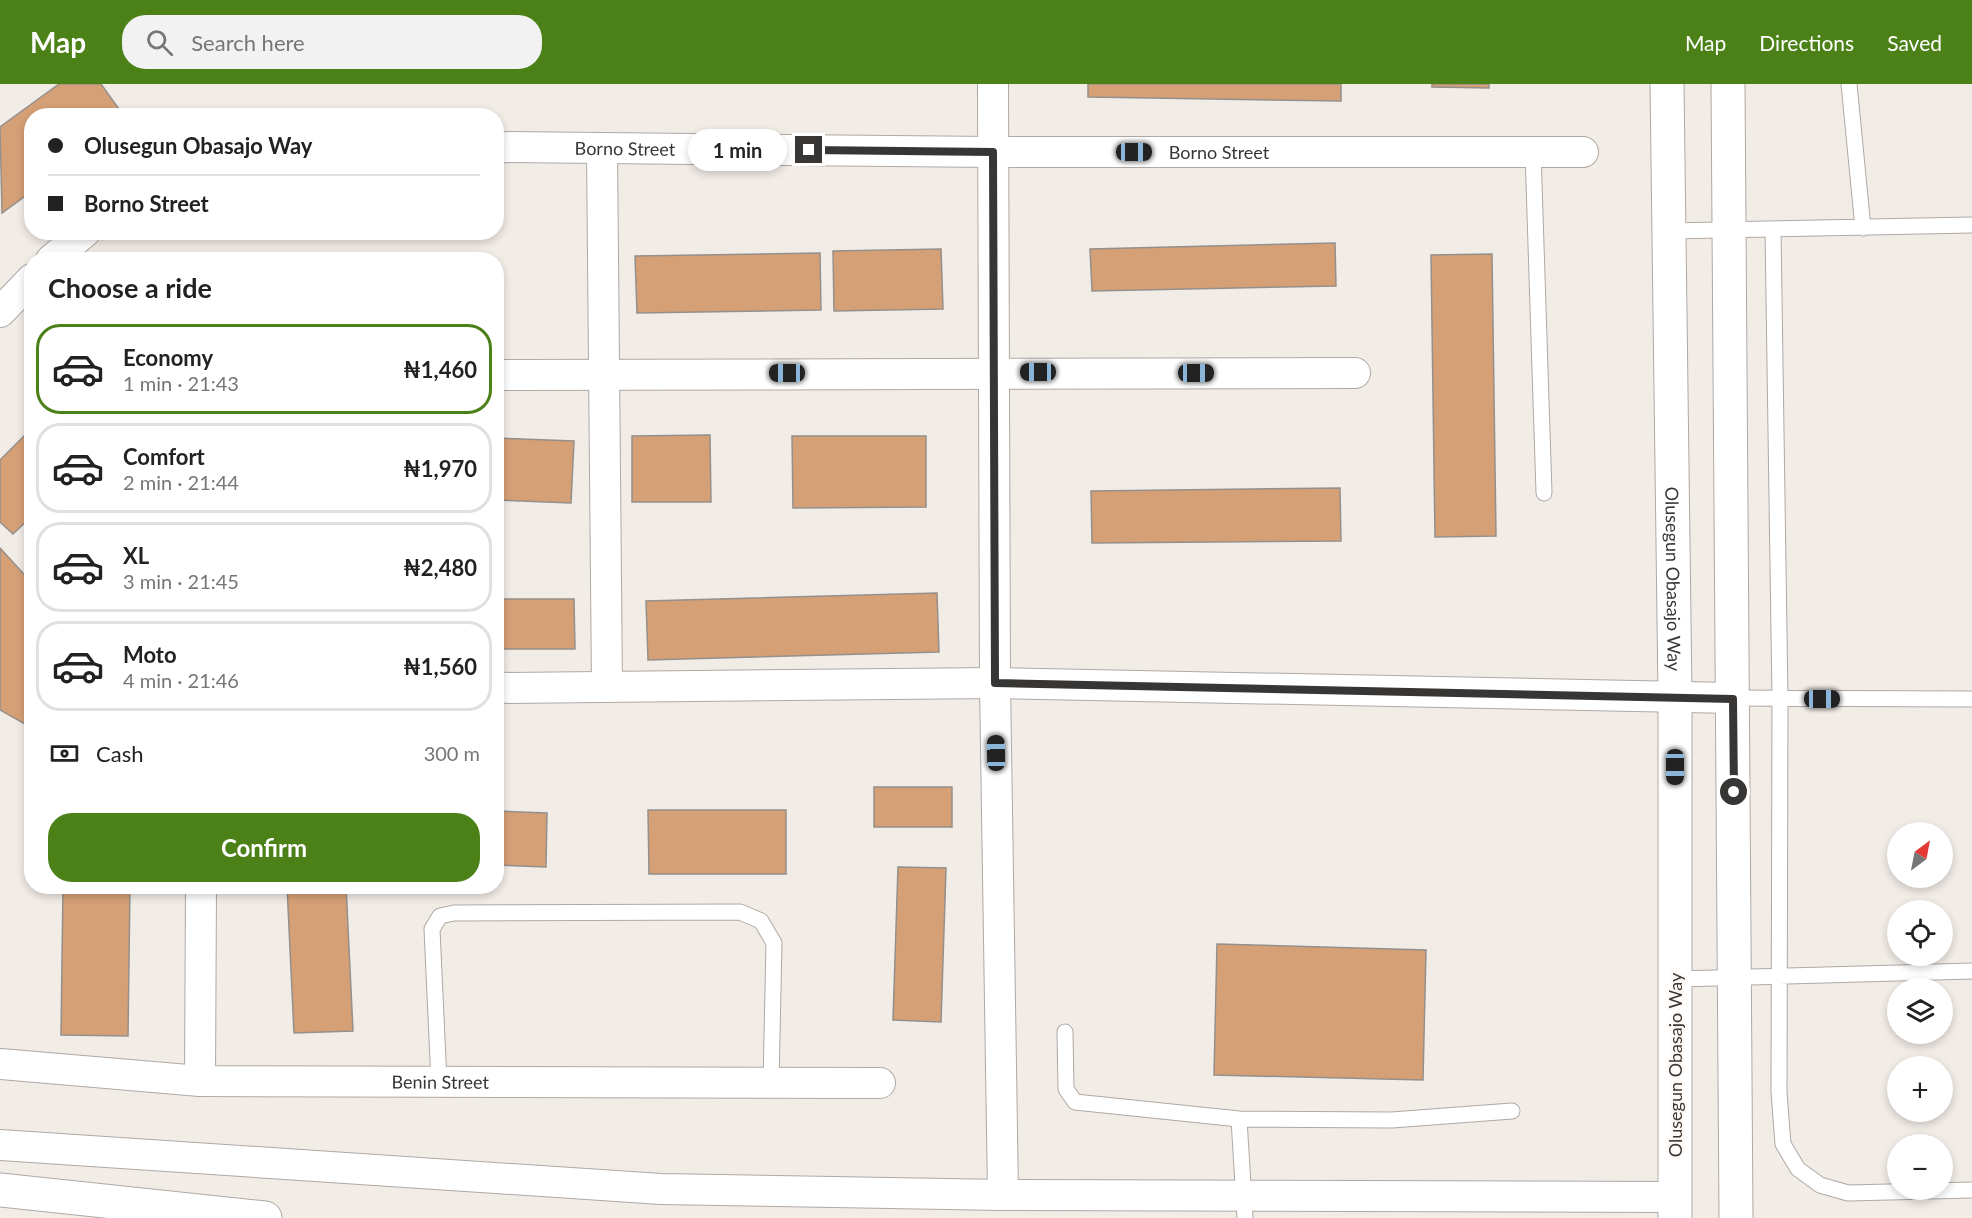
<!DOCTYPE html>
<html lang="en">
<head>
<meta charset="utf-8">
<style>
  :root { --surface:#fff; --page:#f2f2f2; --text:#222; --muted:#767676; --line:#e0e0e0; --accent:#4b8117 }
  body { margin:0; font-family:Lato,sans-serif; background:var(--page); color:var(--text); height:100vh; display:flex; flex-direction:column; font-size:22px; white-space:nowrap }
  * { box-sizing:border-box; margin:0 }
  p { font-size:20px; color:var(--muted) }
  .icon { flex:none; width:33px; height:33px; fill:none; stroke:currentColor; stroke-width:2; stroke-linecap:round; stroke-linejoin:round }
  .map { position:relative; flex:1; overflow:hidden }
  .drawer { position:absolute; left:24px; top:168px; width:480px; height:642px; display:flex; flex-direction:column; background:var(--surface); border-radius:24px; box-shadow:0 3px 9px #0003 }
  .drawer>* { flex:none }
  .guide { position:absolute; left:24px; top:24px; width:480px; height:132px; border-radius:24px; box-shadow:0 3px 9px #0003; display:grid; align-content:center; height:132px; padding:0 24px; background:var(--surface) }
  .needle { width:39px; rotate:32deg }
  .tools { position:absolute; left:1887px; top:738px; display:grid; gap:12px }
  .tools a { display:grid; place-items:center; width:66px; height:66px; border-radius:50%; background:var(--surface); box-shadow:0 3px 9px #0003; font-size:30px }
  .end { position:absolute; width:27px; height:27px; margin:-14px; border:8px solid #383634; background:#fff; box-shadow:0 0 0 3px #fff }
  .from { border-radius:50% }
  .bubble { position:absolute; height:42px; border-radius:21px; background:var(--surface); box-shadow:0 3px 9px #0003; font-size:20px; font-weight:700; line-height:42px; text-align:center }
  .car { position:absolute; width:18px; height:36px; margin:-18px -9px; border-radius:8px; box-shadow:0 0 4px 2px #0007; background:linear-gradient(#222 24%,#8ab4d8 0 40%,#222 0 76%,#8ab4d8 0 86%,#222 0) }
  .guide b { display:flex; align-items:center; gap:21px; height:57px; font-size:22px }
  .guide b+b { border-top:2px solid var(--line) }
  .guide i { width:15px; height:15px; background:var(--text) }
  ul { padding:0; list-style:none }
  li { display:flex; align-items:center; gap:18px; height:90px; margin:0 12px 9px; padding:0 12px; border:3px solid var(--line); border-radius:24px }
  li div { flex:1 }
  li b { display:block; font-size:22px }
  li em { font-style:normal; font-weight:700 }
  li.on { border-color:var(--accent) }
  li>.icon { width:54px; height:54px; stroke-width:1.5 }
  h2 { padding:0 24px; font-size:27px; line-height:72px }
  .pay { display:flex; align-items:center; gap:15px; height:66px; padding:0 24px; font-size:22px }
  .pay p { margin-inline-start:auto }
  .cta { display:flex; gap:12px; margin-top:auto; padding:12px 24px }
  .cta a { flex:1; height:69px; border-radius:24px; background:var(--accent); color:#fff; font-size:24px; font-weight:700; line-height:69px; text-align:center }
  header { display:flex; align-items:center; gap:36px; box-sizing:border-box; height:84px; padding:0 30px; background:var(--accent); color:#fff }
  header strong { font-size:28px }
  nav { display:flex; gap:33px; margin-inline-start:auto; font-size:21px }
  .search { width:420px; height:54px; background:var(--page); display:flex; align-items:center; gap:15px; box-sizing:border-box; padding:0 21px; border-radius:24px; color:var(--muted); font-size:22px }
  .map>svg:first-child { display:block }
  .building { fill:#d6a076; stroke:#958f8b; stroke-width:1.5 }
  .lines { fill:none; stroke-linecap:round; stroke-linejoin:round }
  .lane-casing { stroke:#afa8a4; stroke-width:17 }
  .street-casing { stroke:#afa8a4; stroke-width:32 }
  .secondary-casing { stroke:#afa8a4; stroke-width:35 }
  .lane { stroke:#fff; stroke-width:15 }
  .street { stroke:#fff; stroke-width:30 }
  .secondary { stroke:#fff; stroke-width:33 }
  .route { stroke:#383634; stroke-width:8 }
  .labels { text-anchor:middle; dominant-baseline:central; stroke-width:5; stroke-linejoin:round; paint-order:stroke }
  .street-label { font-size:18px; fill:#383634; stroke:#fff9f5 }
</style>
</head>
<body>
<header>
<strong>Map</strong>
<div class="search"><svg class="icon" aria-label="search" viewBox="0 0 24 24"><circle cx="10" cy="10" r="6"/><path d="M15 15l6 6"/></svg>Search here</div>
<nav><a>Map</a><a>Directions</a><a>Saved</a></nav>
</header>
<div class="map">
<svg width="1972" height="1134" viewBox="0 0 1972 1134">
  <rect width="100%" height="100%" fill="#f2ece7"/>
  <path class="building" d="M59,0H101L124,32H32V107L2,129L0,43Z
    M1088,0H1341V17L1088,13Z
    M1432,0H1489V4L1432,3Z
    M1335,159L1336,202L1092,207L1090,165Z
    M941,165L943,225L834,227L833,167Z
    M820,169L821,226L637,229L635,172Z
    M1492,170L1496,452L1435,453L1431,171Z
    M32,344V432L13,450L0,438V376Z
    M710,351L711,418H632V352Z
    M792,352H926V423L793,424Z
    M496,354L574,357L571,419L496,416Z
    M1340,404L1341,457L1092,459L1091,407Z
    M0,464L32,499V644L0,626Z
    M937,509L939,568L648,576L646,517Z
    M496,515H574L575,565H496Z
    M874,703H952V743H874Z
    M648,726H786V790H649Z
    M496,727L547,729L546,783L496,781Z
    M898,783L946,784L941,938L893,936Z
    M63,802H130L128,952L61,951Z
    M287,802H346L353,947L294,949Z
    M1217,860L1426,866L1423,996L1214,991Z"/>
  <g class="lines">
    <g class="lane-casing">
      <path id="lane" d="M1849,0L1863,144
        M1533,68L1544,409
        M1773,146L1780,615L1779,1008L1783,1060L1798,1085L1820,1101L1848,1109L1972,1106
        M1669,147L1972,141
        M1733,614L1972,615
        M1676,895L1972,887
        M1065,948L1066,1005L1075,1018L1239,1035L1392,1036L1512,1027
        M439,998L432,845L440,832L454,829L740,828L761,837L774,859L771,999
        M1239,1035L1245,1134"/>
    </g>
    <g class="street-casing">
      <g id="street">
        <path d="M993,0L995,599L1003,1111"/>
        <path id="s1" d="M496,63L993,68H1583"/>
        <path d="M602,65L607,603"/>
        <path d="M51,176L85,148"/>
        <path d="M0,228L32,195"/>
        <path d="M496,291L1355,289"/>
        <path d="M496,604L995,599L1733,614"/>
        <path id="s2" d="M0,980L200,997L880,999"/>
        <path d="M200,997L201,802"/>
        <path d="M0,1061L661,1105L1003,1111L1674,1113"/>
      </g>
    </g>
    <g class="secondary-casing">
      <g id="secondary">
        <path id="s3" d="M1667,0L1675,612V1134"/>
        <path d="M1728,0L1736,1134"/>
        <path d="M0,1106L265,1134"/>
      </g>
    </g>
    <use href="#lane" class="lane"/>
    <use href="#street" class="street"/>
    <use href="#secondary" class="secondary"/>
  </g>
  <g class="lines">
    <path class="route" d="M809,66L993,68L995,599L1733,615L1734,708"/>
  </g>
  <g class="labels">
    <g class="street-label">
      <text stroke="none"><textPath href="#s1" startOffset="129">Borno Street</textPath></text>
      <text stroke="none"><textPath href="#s1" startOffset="723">Borno Street</textPath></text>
      <text stroke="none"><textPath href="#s3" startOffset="495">Olusegun Obasajo Way</textPath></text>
      <text transform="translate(1675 981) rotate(-90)">Olusegun Obasajo Way</text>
      <text stroke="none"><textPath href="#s2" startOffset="441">Benin Street</textPath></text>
    </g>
  </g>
</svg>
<div class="tools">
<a><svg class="needle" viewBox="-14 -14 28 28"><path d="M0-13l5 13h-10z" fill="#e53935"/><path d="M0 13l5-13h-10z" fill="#767676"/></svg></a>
<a><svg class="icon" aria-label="locate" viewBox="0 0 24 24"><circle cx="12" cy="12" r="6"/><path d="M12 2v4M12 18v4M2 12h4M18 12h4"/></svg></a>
<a><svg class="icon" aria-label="layers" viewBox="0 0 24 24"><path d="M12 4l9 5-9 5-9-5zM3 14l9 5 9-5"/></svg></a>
<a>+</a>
<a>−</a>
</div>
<i class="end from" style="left:1734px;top:708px"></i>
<i class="end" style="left:809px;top:66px"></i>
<div class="bubble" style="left:688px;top:45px;width:99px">1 min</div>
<i class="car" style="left:1134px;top:68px;rotate:90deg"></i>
<i class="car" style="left:1038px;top:288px;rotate:270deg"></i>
<i class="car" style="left:787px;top:289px;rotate:270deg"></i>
<i class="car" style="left:1196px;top:289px;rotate:90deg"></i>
<i class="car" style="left:1822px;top:615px;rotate:90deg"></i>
<i class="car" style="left:996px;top:669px;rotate:359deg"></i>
<i class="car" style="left:1675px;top:683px;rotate:180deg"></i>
<div class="guide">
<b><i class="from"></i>Olusegun Obasajo Way</b>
<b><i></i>Borno Street</b>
</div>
<section class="drawer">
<h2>Choose a ride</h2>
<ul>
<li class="on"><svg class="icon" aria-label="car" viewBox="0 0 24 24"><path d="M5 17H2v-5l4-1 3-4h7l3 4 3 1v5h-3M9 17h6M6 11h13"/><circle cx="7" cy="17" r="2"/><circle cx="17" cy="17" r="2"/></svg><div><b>Economy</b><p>1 min · 21:43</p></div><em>₦1,460</em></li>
<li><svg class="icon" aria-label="car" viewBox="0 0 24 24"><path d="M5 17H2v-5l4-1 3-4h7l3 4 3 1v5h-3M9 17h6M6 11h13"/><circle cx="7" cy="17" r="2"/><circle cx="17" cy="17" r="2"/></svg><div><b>Comfort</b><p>2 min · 21:44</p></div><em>₦1,970</em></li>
<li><svg class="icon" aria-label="car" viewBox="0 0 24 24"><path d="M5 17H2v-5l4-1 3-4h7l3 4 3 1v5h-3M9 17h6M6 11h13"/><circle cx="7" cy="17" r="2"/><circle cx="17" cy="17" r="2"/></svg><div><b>XL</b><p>3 min · 21:45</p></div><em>₦2,480</em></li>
<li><svg class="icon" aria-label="car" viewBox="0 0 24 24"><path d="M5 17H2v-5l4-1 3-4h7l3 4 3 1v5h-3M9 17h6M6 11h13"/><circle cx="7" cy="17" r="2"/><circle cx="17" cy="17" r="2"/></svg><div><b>Moto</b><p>4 min · 21:46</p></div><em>₦1,560</em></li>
</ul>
<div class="pay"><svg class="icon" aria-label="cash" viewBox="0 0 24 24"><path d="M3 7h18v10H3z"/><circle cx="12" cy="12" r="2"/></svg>Cash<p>300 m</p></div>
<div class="cta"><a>Confirm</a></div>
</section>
</div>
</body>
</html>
